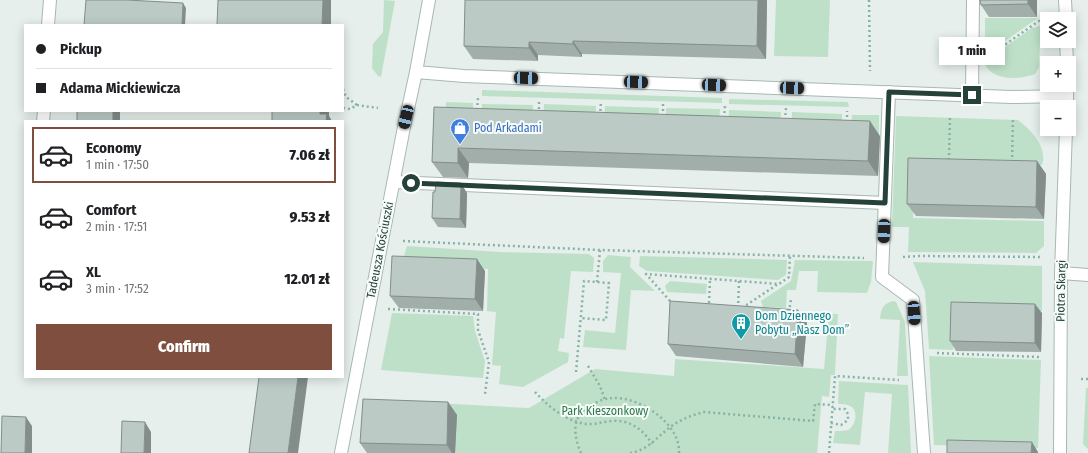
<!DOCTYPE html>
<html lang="en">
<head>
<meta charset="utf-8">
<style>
  :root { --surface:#fff; --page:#f2f2f2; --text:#202124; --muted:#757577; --line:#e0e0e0; --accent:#7f4e3f }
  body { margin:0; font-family:"Fira Sans Condensed",sans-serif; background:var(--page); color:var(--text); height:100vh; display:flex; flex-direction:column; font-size:15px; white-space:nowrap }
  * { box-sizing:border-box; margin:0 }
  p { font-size:13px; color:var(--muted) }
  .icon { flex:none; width:22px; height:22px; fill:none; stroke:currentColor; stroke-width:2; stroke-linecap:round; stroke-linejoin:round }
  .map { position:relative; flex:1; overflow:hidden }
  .panel { position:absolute; left:24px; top:120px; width:320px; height:258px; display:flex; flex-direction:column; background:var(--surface); border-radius:0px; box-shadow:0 2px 10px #0003 }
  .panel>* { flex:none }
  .banner { position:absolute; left:24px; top:24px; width:320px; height:88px; border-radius:0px; box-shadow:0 2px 10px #0003; display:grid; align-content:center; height:88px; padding:0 12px; background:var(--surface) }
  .tools { position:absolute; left:1040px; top:12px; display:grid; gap:8px }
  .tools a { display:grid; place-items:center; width:36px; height:36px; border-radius:0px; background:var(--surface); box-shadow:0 2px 10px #0003; font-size:20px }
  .end { position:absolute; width:18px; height:18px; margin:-9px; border:5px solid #24423a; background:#fff; box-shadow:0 0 0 2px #fff }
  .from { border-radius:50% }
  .bubble { position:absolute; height:28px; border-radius:0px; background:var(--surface); box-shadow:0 2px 10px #0003; font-size:13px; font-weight:800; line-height:28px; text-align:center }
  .car { position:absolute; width:12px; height:24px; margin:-12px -6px; border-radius:5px; box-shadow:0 0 3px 1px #0007; background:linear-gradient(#222 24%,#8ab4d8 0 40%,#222 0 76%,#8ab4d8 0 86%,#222 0) }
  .banner b { display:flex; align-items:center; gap:14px; height:38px; font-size:15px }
  .banner b+b { border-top:1px solid var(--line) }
  .banner i { width:10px; height:10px; background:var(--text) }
  ul { padding:7px 0 0; list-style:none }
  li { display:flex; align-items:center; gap:12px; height:56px; margin:0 8px 6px; padding:0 4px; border:2px solid transparent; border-radius:0px }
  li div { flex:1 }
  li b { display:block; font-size:15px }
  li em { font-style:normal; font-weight:800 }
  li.current { border-color:var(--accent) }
  li>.icon { width:36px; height:36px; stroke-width:1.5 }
  .cta { display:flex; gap:8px; margin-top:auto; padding:8px 12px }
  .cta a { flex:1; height:46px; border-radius:0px; background:var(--accent); color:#fff; font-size:16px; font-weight:800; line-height:46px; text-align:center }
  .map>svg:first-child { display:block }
  .green { fill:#bfe0c8 }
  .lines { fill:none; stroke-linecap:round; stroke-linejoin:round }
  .lane-casing { stroke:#a8b8b2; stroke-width:14 }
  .street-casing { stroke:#a8b8b2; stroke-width:14 }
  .path { stroke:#86b3a5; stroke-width:2.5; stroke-dasharray:2 3; stroke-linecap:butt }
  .lane { stroke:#fff; stroke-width:12 }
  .street { stroke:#fff; stroke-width:12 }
  .wall { fill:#a1aea9 }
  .shaded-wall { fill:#838d89 }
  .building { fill:#bbcac4; stroke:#838d89 }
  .route { stroke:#24423a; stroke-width:5 }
  .labels { text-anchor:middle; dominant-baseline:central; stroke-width:4; stroke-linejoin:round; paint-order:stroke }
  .shop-label { font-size:12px; fill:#366cbe; stroke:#f7fbf9; text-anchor:start }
  .street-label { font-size:12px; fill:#24423a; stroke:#f7fbf9 }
  .culture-label { font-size:12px; fill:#0d838f; stroke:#f7fbf9; text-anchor:start }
  .park-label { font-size:12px; fill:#2d7a4b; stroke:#f7fbf9 }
</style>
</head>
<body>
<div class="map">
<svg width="1088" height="453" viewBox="0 0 1088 453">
  <rect width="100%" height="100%" fill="#e6efeb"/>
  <path class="green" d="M384,0L395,1L381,77L378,76L372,68L373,44L383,32Z
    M776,0H830L828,57L774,56Z
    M985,18H1038L985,55Z
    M1041,25L1039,67L1035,74C1020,80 992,81 985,64L987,60L1033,27L1034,28Z
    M482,90L722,98V103L482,96Z
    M729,99L848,102L849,107L729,104Z
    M446,102L473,103L472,121L445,120Z
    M482,104L533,105L532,123L482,122Z
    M544,104L596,106L595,125L543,123Z
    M605,106L659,108L658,127L604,125Z
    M666,108L720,109L719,130L666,128Z
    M729,110L781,112L780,131L728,129Z
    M792,112L842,114V133L791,131Z
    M852,115H879V134L851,133Z
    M896,116L1018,120C1031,130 1048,147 1042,165L914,161L913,218L1044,221V246L1036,253L908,252L909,227H892Z
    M407,246L500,252L589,254L594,258L593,272L571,271L564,339L560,338L558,351L569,353L568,362L523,387L499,384L501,366L492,365L496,312L487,311L488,269L401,266Z
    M608,255L631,257L630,267L655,291L631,290L626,350L583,347L585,330L615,333L621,273L603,272V261Z
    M640,256L787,260L786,275L778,280L647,271L639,266Z
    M795,260L873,261L871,282L867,293L817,292L818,271H799L796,290H787L786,308L763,307L761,301L791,281Z
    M913,262L1042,266V311L955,309L953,350L929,349L925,291Z
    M670,281L707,284L706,294L667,292L665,286Z
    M893,301L896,302L905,322L908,376H897L900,320L880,319C881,309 882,304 893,301Z
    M392,313L473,316L475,331L485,361L483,378L381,370Z
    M829,314H838L835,373V375H831L829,397L822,396L817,453H369L375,401L379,400L529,408L595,369L674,376L675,359L824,369Z
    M929,356L1041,360L1038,448L934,445Z
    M839,381L908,385L911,453H888L892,394L865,392L860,445L833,443L835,431C839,431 844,431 848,430C855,426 858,414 853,408C849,404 843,404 838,404Z
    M1086,388H1088V449L1083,444Z"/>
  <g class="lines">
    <g class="lane-casing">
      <path id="lane" d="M889,92L882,277L913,300L924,453
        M972,95L973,0
        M394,182L885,203"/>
    </g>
    <g class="street-casing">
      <path id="street" d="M1065,0L1066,19
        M48,25L50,0
        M1066,41L1067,63
        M416,72L464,76L1011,97L1067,96
        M1067,107V85
        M43,121L44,111
        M1061,273L1088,275
        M341,453L404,127L416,72L429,0
        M1060,453L1061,273L1066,129"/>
    </g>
    <path class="path" d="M869,0L870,71
      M993,53L1046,16
      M343,89L346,97L357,105
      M343,108L350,109L357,105L378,108
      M477,110L478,98
      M539,114V100
      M600,116L601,102
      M663,116V104
      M724,118L725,106
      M785,120L786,108
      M847,122V111
      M949,160L950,115
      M1012,162L1013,117
      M403,241L600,250L864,258
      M903,257L919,256L1042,257
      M597,282L600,250
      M670,301L646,274L779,284L789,277L790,256
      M709,303L710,279
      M738,308L739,281
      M742,308L778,284
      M388,309L478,314V330L489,362L485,394
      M789,312L791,299
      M937,353L1040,357
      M588,366L600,386L605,400
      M576,372L584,281L609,283L606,320L580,318
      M1081,379H1088
      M535,392C547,405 563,419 581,423C591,426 601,422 612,421C629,419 644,430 652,444
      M831,423L841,425L848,420V414L845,409H832
      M581,453C577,445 573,429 577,420C582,408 599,399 612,398C639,396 681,424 679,453
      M630,453C648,450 656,438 669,428C679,420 692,415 704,412L813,421L815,404L833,405
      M829,453L835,376L899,380"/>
    <use href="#lane" class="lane"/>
    <use href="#street" class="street"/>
  </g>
  <path class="wall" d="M767,0L766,59L582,54V57L538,55V61L473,59L464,46Z
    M1037,0V17H989L981,5Z
    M434,107L880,136L878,176L469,163L468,178L443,177L432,162Z
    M1037,161L1046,174L1044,219L916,216L907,204Z
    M467,193L466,228L438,227L432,218Z
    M485,271L483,311L399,308L390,296Z
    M798,310L807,323L803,367L676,356L668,344Z
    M1042,313L1041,352L956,351L950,341Z
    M448,402L457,415L455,453H367L360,443Z"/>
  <path class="shaded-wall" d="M323,0H331V25H322Z
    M758,0H767L766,59L757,46Z
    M1028,0H1037V17L1028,4Z
    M183,3L186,8L185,25H182Z
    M573,41L582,54V57L573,44Z
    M529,42L538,55V61L529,48Z
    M113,111H120V121H113Z
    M320,111H329V116L332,121H325L320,114Z
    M870,121L880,136L878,176L868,161Z
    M458,148L469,163L468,178L458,163Z
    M1037,161L1046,174L1044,219L1036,207Z
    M461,183L467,193L466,228L460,219Z
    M477,259L485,271L483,311L475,299Z
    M1035,304L1042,313L1041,352L1035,343Z
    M798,310L807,323L803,367L795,354Z
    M298,377H308L298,453H288Z
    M448,402L457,415L455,453H452L447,445Z
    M26,417L32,426V453H25Z
    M145,422L151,432V453H144Z
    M1032,442L1038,452V453H1031Z"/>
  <path class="building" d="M86,0H127L183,3L182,25H84Z
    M218,0H323L322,25H217Z
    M465,0H758L757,46L573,41V44L529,42V48L464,46Z
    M980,0H1028V4L981,5Z
    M434,107L870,121L868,161L458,148V163L432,162Z
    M77,111H113V121H77Z
    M272,111H320V114H327L326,121H272Z
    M908,158L1037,161L1036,207L907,204Z
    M436,182L461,183L460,219L432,218L433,192H435Z
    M392,256L477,259L475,299L390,296Z
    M670,301L798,310L795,354L668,344Z
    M951,302L1035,304V343L950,341Z
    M259,377H298L288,453H249Z
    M363,399L448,402L447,445L360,443Z
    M2,416L26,417L25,453H1Z
    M122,421L145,422L144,453H121Z
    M947,440L1032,442L1031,453H947Z"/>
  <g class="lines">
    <path class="route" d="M411,183L885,203L889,92L972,95"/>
  </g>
  <defs>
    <g id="shop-pin" transform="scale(1)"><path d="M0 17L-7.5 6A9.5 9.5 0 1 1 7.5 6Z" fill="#3f7fe0" stroke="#f7fbf9"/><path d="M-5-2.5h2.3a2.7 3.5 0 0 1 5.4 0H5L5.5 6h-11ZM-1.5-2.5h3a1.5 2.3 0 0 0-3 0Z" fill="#fff"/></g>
    <g id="building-pin" transform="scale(1)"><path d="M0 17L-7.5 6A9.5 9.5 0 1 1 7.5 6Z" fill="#0f9aa8" stroke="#f7fbf9"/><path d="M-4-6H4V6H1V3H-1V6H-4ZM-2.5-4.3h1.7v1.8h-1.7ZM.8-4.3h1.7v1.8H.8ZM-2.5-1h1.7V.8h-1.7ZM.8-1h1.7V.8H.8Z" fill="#fff"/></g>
  </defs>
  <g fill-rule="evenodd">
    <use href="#shop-pin" x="460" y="128"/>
    <use href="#building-pin" x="741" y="323"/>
  </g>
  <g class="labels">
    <g class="shop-label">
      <text x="474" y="128">Pod Arkadami</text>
    </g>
    <g class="street-label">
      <text transform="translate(380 250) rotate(-79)">Tadeusza Kościuszki</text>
      <text transform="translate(1061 291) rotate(-89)">Piotra Skargi</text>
    </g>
    <g class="culture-label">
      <text x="755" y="316">Dom Dziennego<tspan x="755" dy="14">Pobytu „Nasz Dom”</tspan></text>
    </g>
    <g class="park-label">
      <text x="605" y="411">Park Kieszonkowy</text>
    </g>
  </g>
</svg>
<div class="tools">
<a><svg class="icon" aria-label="layers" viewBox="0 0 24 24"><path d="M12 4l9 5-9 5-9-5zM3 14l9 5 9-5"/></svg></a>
<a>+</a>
<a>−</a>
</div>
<i class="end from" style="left:411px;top:183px"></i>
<i class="end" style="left:972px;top:95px"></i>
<div class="bubble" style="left:939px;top:37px;width:66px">1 min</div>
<i class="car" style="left:526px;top:78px;rotate:92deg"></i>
<i class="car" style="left:636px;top:82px;rotate:92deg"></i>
<i class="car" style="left:714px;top:85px;rotate:92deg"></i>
<i class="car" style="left:792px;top:88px;rotate:92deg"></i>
<i class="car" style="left:406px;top:117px;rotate:193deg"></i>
<i class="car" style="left:884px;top:231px;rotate:182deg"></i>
<i class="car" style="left:914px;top:313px;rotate:176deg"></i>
<div class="banner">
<b><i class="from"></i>Pickup</b>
<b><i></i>Adama Mickiewicza</b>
</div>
<section class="panel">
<ul>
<li class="current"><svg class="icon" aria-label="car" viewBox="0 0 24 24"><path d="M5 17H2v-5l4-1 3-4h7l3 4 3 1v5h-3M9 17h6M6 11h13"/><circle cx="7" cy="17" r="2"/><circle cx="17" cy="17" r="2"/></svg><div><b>Economy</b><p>1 min · 17:50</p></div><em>7.06 zł</em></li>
<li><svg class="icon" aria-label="car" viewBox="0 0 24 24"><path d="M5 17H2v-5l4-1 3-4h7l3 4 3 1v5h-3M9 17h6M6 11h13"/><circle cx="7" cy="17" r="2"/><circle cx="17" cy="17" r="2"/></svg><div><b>Comfort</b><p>2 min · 17:51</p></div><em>9.53 zł</em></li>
<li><svg class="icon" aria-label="car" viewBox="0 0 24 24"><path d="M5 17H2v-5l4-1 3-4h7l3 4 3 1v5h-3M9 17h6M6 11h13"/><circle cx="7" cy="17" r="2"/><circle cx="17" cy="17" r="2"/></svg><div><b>XL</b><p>3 min · 17:52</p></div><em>12.01 zł</em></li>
</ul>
<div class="cta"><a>Confirm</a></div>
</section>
</div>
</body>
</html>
